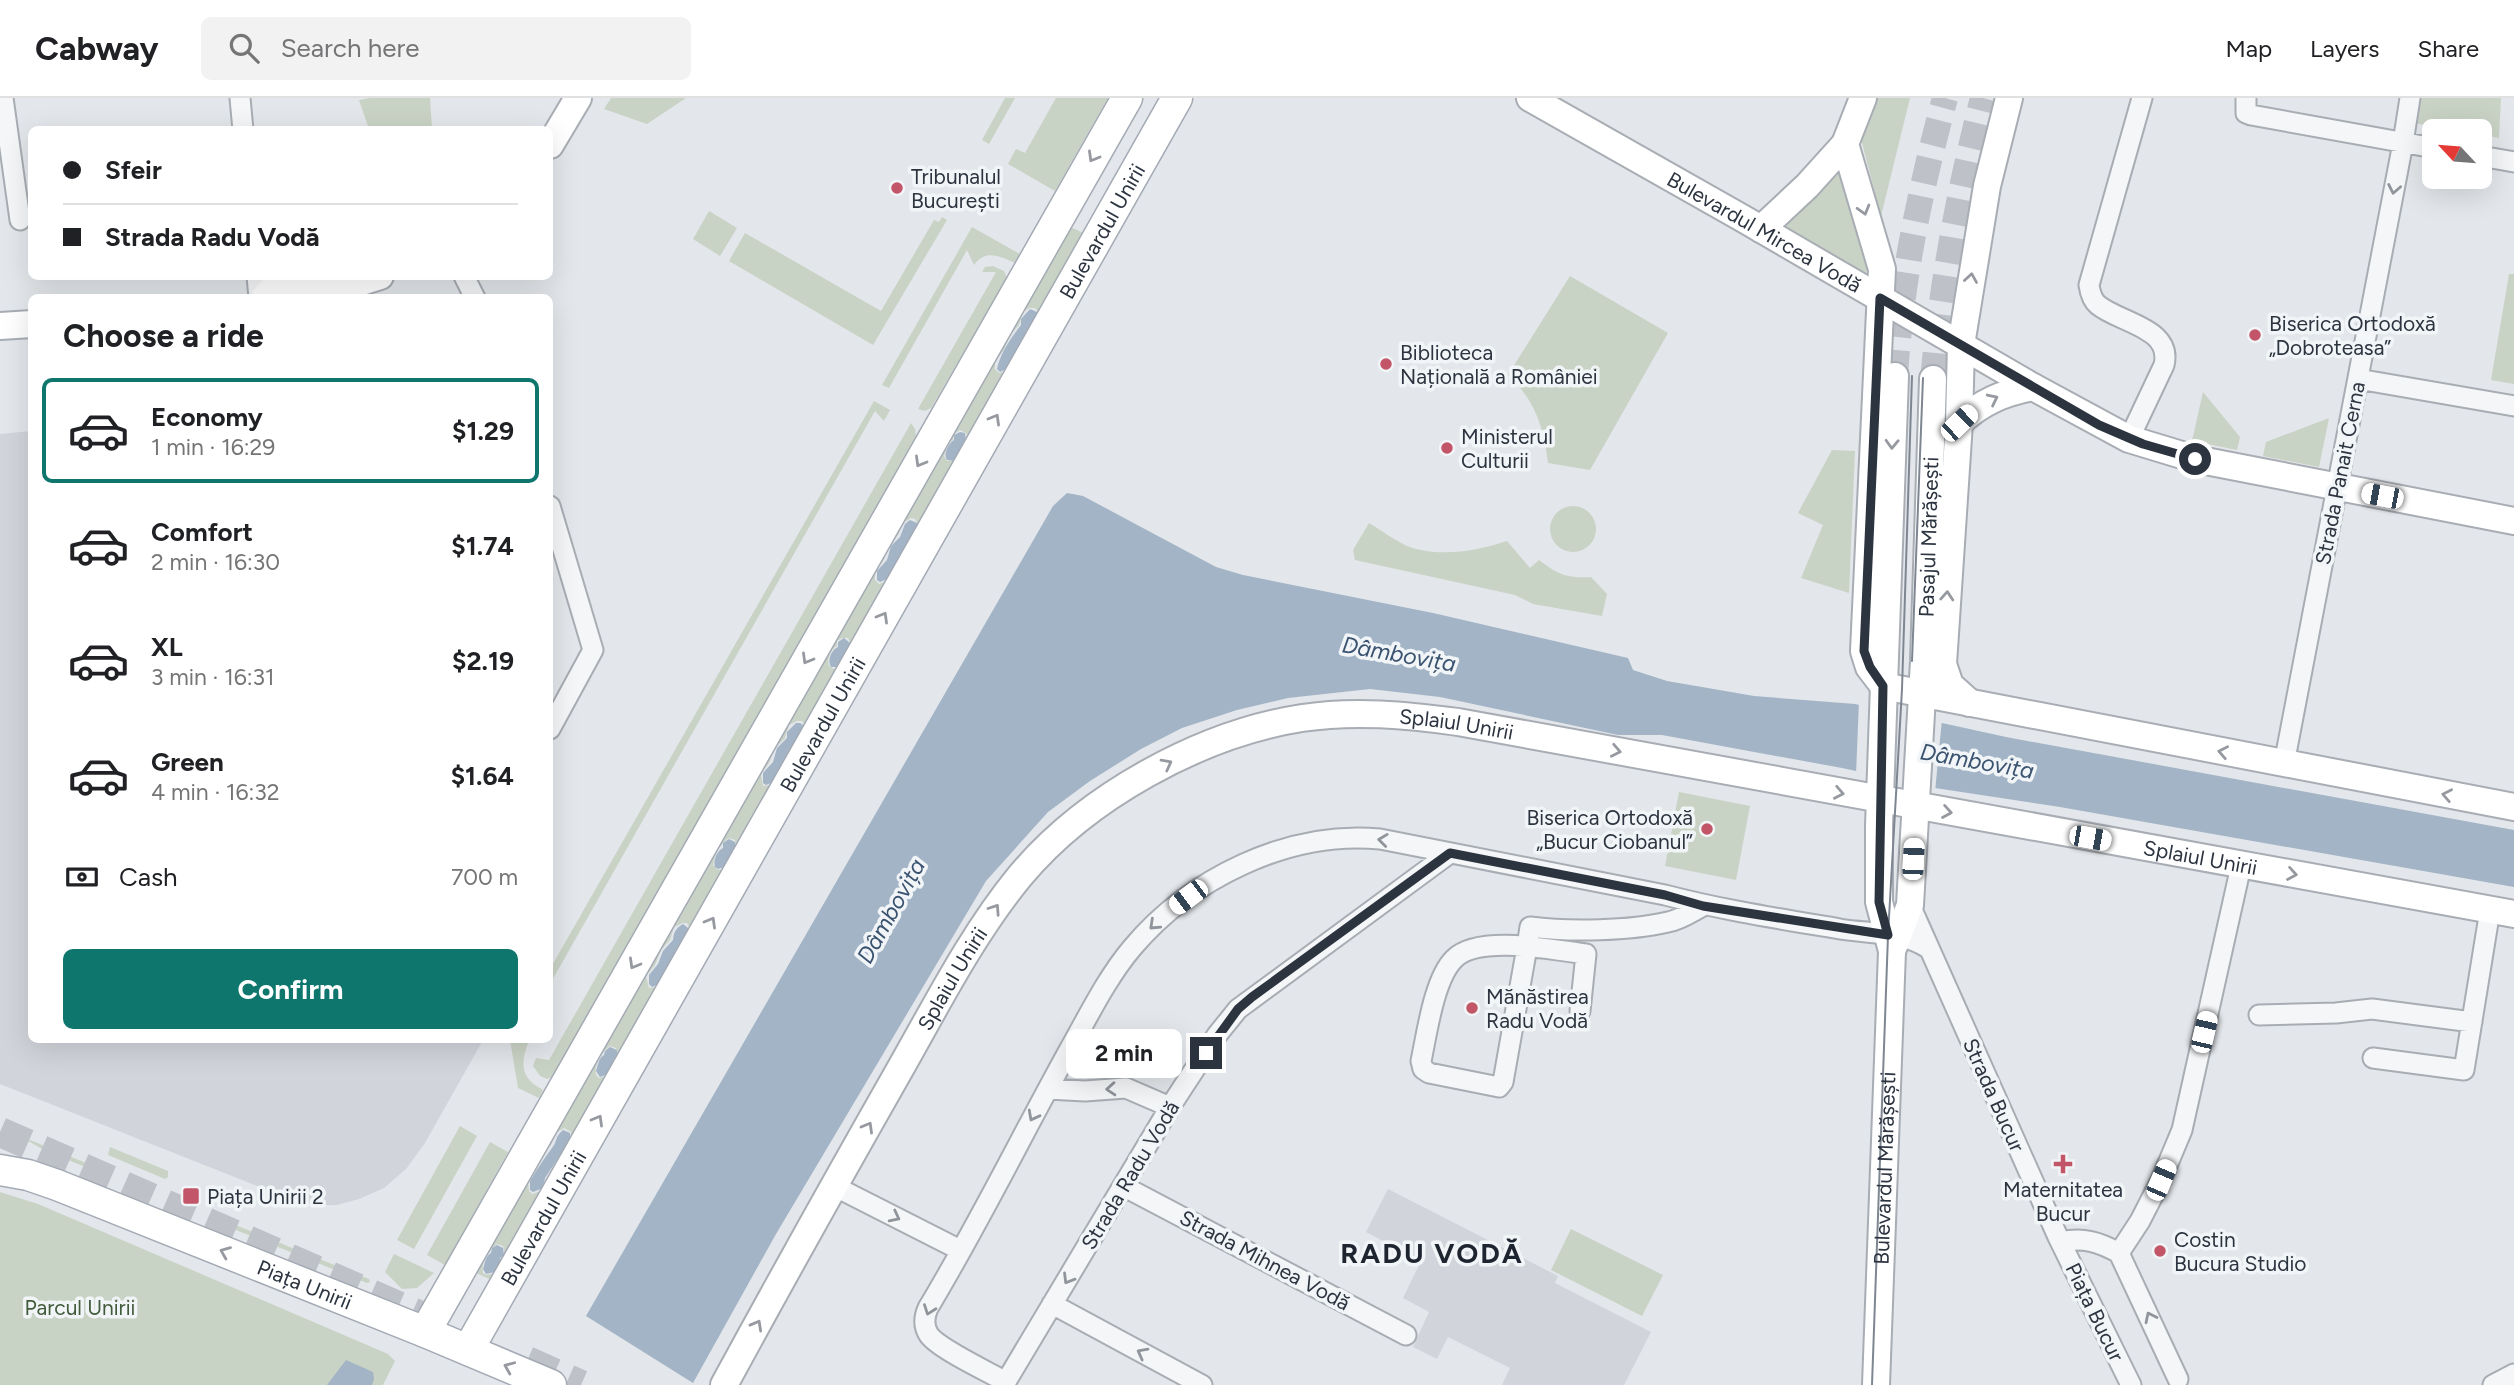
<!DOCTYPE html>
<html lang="en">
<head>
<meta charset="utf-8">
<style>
  :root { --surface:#fff; --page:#f2f2f2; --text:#202124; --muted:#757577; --line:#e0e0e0; --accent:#0f766e }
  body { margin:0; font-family:Figtree,sans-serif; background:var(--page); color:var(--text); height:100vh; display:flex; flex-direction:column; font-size:26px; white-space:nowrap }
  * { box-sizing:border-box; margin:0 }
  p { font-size:23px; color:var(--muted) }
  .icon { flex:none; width:38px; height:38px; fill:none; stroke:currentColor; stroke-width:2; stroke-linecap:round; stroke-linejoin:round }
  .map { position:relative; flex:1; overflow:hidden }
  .side { position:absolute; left:28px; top:196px; width:525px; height:749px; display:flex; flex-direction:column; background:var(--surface); border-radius:10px; box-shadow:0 7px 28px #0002 }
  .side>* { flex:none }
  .hud { position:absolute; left:28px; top:28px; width:525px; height:154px; border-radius:10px; box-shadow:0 7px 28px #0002; display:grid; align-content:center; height:154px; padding:0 35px; background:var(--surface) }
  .needle { width:46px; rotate:296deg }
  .tools { position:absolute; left:2422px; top:21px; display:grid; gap:14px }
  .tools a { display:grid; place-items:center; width:70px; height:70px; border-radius:10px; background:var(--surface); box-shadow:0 7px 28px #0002; font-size:35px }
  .end { position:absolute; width:32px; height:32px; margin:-16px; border:9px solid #2c3440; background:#fff; box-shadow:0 0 0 4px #fff }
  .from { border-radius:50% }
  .bubble { position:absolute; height:49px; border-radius:10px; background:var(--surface); box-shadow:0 7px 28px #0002; font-size:23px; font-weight:700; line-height:49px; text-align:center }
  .car { position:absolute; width:21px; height:42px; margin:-21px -10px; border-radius:9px; box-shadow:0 0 5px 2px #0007; background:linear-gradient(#fff 24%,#345 0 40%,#fff 0 76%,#345 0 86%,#fff 0) }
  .hud b { display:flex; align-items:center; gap:24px; height:66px; font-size:26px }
  .hud b+b { border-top:2px solid var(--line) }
  .hud i { width:18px; height:18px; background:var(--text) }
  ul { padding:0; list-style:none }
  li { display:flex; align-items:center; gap:21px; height:105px; margin:0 14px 10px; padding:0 21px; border:4px solid transparent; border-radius:10px }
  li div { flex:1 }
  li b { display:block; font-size:26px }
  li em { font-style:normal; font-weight:700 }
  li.active { border-color:var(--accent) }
  li>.icon { width:63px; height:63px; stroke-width:1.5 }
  h2 { padding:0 35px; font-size:32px; line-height:84px }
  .pay { display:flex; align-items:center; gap:18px; height:77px; padding:0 35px; font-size:26px }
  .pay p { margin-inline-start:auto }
  .action { display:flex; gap:14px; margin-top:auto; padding:14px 35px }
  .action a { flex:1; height:80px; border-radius:10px; background:var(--accent); color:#fff; font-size:28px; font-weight:700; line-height:80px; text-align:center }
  header { display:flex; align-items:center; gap:42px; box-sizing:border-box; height:98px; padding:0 35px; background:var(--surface); border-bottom:2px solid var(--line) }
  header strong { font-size:33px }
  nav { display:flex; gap:38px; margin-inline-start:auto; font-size:24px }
  .search { width:490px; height:63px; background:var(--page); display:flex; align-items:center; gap:18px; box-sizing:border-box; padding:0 24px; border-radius:10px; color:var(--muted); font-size:26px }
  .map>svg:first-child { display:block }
  .built { fill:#d1d5db }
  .green { fill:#c9d3c5; fill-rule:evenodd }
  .water { fill:#a2b4c6 }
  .pier { fill:#e3e6ea }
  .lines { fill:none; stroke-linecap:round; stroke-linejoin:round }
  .secondary-tunnel { stroke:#bec2c8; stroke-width:26; stroke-dasharray:26 13; stroke-linecap:butt }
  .primary-tunnel { stroke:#bec2c8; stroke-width:30; stroke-dasharray:30 15; stroke-linecap:butt }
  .street-casing { stroke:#a8adb4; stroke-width:23 }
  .secondary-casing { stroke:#a8adb4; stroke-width:30 }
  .primary-casing { stroke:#a3aab4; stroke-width:33 }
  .street { stroke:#f5f6f8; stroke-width:19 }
  .secondary { stroke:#fff; stroke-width:26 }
  .primary { stroke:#fff; stroke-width:30 }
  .tram { stroke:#7e8692; stroke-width:2 }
  .oneway { stroke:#969aa0 }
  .oneway2 { stroke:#90959c }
  .route { stroke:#2c3440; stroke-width:9 }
  .poi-dot { fill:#c25567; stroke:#f2f5f7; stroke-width:2.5 }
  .labels { text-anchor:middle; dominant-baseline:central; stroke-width:7; stroke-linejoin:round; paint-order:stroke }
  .poi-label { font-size:21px; fill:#2c3440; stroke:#f2f5f7; text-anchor:start }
  .street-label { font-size:21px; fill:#2c3440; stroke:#f2f5f7 }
  .park-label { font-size:21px; fill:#415b3b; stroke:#f2f5f7 }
  .water-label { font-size:23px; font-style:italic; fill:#3a5370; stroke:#f2f5f7 }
  .district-label { font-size:28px; font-weight:bold; letter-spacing:2px; fill:#1e2531; stroke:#f2f5f7 }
</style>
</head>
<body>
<header>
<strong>Cabway</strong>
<div class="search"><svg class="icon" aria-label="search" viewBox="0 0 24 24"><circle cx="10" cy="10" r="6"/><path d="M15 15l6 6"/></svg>Search here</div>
<nav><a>Map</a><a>Layers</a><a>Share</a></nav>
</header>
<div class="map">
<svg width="2514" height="1287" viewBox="0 0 2514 1287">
  <rect width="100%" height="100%" fill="#e3e6ea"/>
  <path class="built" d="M31,333L32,942H483L425,1045L406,1071L384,1090L359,1101L337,1107H317L295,1103L0,986V336Z
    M1388,1091L1558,1178L1555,1185L1651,1234L1624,1287H1502L1510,1270L1448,1239L1437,1261L1413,1249L1429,1214L1403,1200L1421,1163L1366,1134Z"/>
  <path class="green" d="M370,0H430L432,31H360L368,28L359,2Z
    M611,0H686L647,26L604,11Z
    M1005,0H1015L989,46L982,42Z
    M1056,0H1108L1055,93L1008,66L1016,51L1025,55Z
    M1875,0H1910L1881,118L1860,37Z
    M2418,0H2501L2499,40L2480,36V33H2461L2413,25Z
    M1843,61L1871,159L1864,181L1775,129Z
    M709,113L737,130L720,158L693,141Z
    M942,119L947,122L873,247L729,163L745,135L881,213L934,122L939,124Z
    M972,129L1020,156L1015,165C1000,158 985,151 974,167L967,152L889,290L882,287Z
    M1073,130L1087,137L496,1184L474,1174L1068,131ZM1029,210H1035L1039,215L1005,274L999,275L995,271V263L1004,252L1010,237L1019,227L1023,214ZM960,332L966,335L968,341L955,363H947L944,358L948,345L953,342L954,336ZM911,420L915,421L919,428L887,483L879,486L875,482V473L883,463L889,447L898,437L903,425ZM842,540H848L851,547L840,568L834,571L829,568C827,562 830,551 837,548V543ZM797,623H802L805,628L771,687L763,688L761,676L769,665L775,650L785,640L789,627ZM729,740L735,742L736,750L724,771L718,772L713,767C715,756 719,747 729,740ZM683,825H687L691,833L657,889L649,890L646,878L655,867L661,852L670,842L674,829ZM610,948L616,950L618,959L614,963L609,977L599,980L596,977C594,965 601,955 610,948ZM564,1030L571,1034C570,1053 551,1073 544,1092L532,1096L529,1093L528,1083L536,1072L542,1057L551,1047L556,1035ZM497,1146L503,1148L505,1157L501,1160L496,1175L486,1177L483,1175C481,1163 488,1153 497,1146Z
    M993,168L1004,173L1007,180L931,310L925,313L918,311L996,174H982L985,169Z
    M2509,176H2514V286L2491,282Z
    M1570,178L1668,235L1590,372L1548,365C1544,330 1535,302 1508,277Z
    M2203,294L2240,339L2237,352L2192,343Z
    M874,303L890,312L884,323L875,313L550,886V871Z
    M2329,320L2319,369L2263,358L2266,344Z
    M911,325L915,331L916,338L552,979L547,981L540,978L533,968L536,960L549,962Z
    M1832,352L1855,353L1849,495L1801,480L1823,427L1798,415Z
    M1550 431a23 23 0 1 1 46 0a23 23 0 1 1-46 0Z
    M1369,425C1381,432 1394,442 1407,448C1438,460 1477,453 1507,443L1530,470L1539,462C1559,477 1565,480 1591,479L1607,496L1602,518L1533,506L1515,497L1355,462L1353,452Z
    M1679,694L1750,708L1736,782L1665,768Z
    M510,942H525L528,945C520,968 521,980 543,992L539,1000L518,990Z
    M460,1028L477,1038L414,1151L397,1142Z
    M18,1037L86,1065L85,1069L42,1051Z
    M490,1044L508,1054L445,1167L427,1157Z
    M110,1049L168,1073V1079L165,1081L108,1057Z
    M0,1094L38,1106L388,1256L395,1263L383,1287H0Z
    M233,1126L369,1181L370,1184L367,1185L231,1130Z
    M1571,1131L1663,1177L1642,1218L1551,1172Z
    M394,1156L434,1175L417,1190L402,1191L385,1174Z"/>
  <path class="water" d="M1030,211L1037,214L1036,220L1013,260L1010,269L1000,274L997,271C1000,256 1010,241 1021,227V221Z
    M960,334L965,335L966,344L954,363L947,362C943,356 948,346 954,342V337Z
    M1067,395L1083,398L1216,469L1243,477L1433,515L1628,560L1633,572L1667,583L1754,598L1855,606L2006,639L2514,732V789L2060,709L1935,690L1842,670L1662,637H1618L1440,599L1370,591L1288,600L1237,612L1182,630L1141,651L1090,683L1048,714L986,783L776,1136L693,1285L586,1218L1053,408Z
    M910,422L917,425V432L908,444L904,456L893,471L890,480L880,484L877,482V473L887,462L891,448L900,439L905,426Z
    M844,540L850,545L847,556L838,569H831C827,563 831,552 838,549V544Z
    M796,625H800L803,627L802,633L779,673L776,683L766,687L763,685V675L773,664L777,650L787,640V634Z
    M729,741L735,744L736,751L732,754V759L727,768L718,771L715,769C713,762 717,753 723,750V745Z
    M683,826L688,830V835C680,848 665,871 662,885L652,889L649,886V877L658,866L663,853L673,842C674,834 675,831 683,826Z
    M610,949L617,952V959L613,962L614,967L608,976L600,979L596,973C598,967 598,961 604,957L605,953Z
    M563,1032L570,1035V1042L545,1080L543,1090L533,1094L530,1092V1083C537,1071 544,1061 552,1050C558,1043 554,1040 563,1032Z
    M497,1147L503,1150L504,1157L500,1160L501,1164L495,1174L486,1176L483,1171C485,1165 485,1159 491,1155L492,1150Z
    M346,1262L373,1274L374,1281L372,1287H327Z"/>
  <path class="pier" d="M1859,603L1942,621L1935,694L1856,677Z"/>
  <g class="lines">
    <path class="secondary-tunnel" d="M1895,278C1901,183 1920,92 1945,0
      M1933,281C1942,185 1959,93 1983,0"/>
    <path class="primary-tunnel" d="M0,1034L423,1219
      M527,1263L581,1287"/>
    <g class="street-casing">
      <path id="street" d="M3,0L20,122
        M240,0L243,32
        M2246,0V15L2251,17L2434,50
        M2480,58L2514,64
        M257,178L259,200
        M464,178L475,200
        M2358,281L2514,308
        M2129,341L2164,267C2173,230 2120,225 2098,207C2092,202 2090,194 2089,187L2142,0
        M550,408L593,552L550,631
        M2284,666L2403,45L2410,0
        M1910,807L2058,1139L2131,1287
        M1580,913L1586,856C1554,852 1478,836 1454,861C1434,881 1427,935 1421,963L1423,971L1429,975L1499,989L1503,984L1527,849L1530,829C1569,834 1630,833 1668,824C1680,822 1693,813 1703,808
        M2259,917L2336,915L2372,911L2472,924
        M2373,960L2464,972L2490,812
        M1048,991L1085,993L1126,990L1170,1009
        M834,1088L960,1152
        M1123,1088L1406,1237
        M2061,1144C2083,1139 2099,1144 2119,1155L2178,1281
        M2119,1155L2140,1123L2161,1082L2182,1032L2241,768
        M1052,1206L1202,1287
        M1006,1284C989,1274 939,1251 929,1237C923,1228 924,1219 928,1210C978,1127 1021,1039 1068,954C1088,919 1106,881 1132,850C1190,781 1288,732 1380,741L1665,797C1722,812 1781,821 1840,831C1870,836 1902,833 1928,850
        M1004,1287L1170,1009L1217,937L1238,911L1450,755
        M2493,1287L2514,1276"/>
    </g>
    <g class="secondary-casing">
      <g id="secondary">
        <path id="s1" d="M1530,0L1742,120L2033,289L2129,341L2195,361L2514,423"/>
        <path d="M1863,0L1845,46L1882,171L1864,553L1869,569L1882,586"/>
        <path d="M550,47L578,0"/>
        <path d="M1761,131L1807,88L1845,46"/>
        <path d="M264,200C268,196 272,190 277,187C291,181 326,185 339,191"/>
        <path d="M331,200L339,191L380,178"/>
        <path d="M0,228L32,226"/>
        <path d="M1959,325C1981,304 2003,295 2033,289"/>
        <path d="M1883,588L2514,709"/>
        <path d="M1970,605L1950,587L1943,566L1959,325L1961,247L1987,88L2009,0"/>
        <path id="s2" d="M1892,853L1910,807L1924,563L1933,281"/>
        <path id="s3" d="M724,1287C780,1184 837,1082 895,980C934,912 970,839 1020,778C1086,699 1200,636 1302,620C1354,612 1407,617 1458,624L2514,816"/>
        <path id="s4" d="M1876,1287L1892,853L1879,804V728L1895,278"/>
      </g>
    </g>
    <g class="primary-casing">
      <g id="primary">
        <path id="s5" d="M0,1072L28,1077L57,1087L425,1234L551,1287"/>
        <path d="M425,1234L1127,0"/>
        <path id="s6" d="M468,1252L1177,0"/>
      </g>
    </g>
    <use href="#street" class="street"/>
    <use href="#secondary" class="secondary"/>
    <use href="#primary" class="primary"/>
    <path class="tram" d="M1912,563L1923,280
      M1872,1287L1888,837L1902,591L1912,278"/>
  </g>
  <defs><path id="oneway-chevron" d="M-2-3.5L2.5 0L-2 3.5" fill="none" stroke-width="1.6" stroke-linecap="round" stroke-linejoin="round" transform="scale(1.75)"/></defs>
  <g class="oneway">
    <use href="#oneway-chevron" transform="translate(1093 59) rotate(120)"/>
    <use href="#oneway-chevron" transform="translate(1864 112) rotate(74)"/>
    <use href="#oneway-chevron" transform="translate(1971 180) rotate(-81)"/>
    <use href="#oneway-chevron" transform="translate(1993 301) rotate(-26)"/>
    <use href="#oneway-chevron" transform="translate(995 321) rotate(-60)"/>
    <use href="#oneway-chevron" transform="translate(1892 346) rotate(92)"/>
    <use href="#oneway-chevron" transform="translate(920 364) rotate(120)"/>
    <use href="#oneway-chevron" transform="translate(1947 498) rotate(-86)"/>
    <use href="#oneway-chevron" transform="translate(883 519) rotate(-60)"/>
    <use href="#oneway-chevron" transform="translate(807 561) rotate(120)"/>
    <use href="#oneway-chevron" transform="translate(1616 653) rotate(11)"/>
    <use href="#oneway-chevron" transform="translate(2223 654) rotate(-169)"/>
    <use href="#oneway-chevron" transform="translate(1167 666) rotate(-28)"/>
    <use href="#oneway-chevron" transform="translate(1839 695) rotate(11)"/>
    <use href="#oneway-chevron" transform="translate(2447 697) rotate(-169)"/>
    <use href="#oneway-chevron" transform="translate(1947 714) rotate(10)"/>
    <use href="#oneway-chevron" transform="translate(2292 776) rotate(10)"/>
    <use href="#oneway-chevron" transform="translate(995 811) rotate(-56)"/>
    <use href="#oneway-chevron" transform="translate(711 824) rotate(-60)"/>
    <use href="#oneway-chevron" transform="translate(634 866) rotate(120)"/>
    <use href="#oneway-chevron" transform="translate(598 1022) rotate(-60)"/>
    <use href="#oneway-chevron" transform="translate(868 1029) rotate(-60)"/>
    <use href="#oneway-chevron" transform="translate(225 1154) rotate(-158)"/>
    <use href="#oneway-chevron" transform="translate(757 1227) rotate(-61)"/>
    <use href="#oneway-chevron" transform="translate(509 1269) rotate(-157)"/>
  </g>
  <g class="oneway2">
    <use href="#oneway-chevron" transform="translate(2394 91) rotate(101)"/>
    <use href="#oneway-chevron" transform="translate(1383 742) rotate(-173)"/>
    <use href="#oneway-chevron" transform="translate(1154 827) rotate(137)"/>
    <use href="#oneway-chevron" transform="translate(1111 991) rotate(176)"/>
    <use href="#oneway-chevron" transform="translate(1033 1018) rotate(118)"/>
    <use href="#oneway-chevron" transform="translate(895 1119) rotate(27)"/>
    <use href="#oneway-chevron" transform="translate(1068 1181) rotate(121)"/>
    <use href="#oneway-chevron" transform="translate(929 1212) rotate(110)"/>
    <use href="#oneway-chevron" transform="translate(2150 1219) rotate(-116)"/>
    <use href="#oneway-chevron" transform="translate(1142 1255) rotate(-152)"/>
  </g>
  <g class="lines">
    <path class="route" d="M1206,955L1238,911L1252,899L1450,755L1665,797L1703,808L1888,837L1879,804L1883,588L1870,569L1864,553L1880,200L2099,327L2143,346L2195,361"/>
  </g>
  <g class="poi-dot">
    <circle cx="897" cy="90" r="7"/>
    <circle cx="2255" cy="237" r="7"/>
    <circle cx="1386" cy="266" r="7"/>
    <circle cx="1447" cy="350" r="7"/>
    <circle cx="1707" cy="731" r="7"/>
    <circle cx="1472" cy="910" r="7"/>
    <path d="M2059.5 1055.5h7v7h7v7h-7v7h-7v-7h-7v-7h7z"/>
    <rect x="182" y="1089" width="18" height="18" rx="3.5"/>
    <circle cx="2160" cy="1153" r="7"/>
  </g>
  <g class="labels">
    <g class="poi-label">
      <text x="911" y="78">Tribunalul<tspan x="911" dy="24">București</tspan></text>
      <text x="2269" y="225">Biserica Ortodoxă<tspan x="2269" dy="24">„Dobroteasa”</tspan></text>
      <text x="1400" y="254">Biblioteca<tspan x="1400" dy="24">Națională a României</tspan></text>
      <text x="1461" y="338">Ministerul<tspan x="1461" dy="24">Culturii</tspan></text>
      <text x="1693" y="719" text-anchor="end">Biserica Ortodoxă<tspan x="1693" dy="24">„Bucur Ciobanul”</tspan></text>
      <text x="1486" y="898">Mănăstirea<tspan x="1486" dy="24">Radu Vodă</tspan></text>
      <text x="2063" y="1091" text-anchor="middle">Maternitatea<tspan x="2063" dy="24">Bucur</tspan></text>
      <text x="207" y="1098">Piața Unirii 2</text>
      <text x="2174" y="1141">Costin<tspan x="2174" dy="24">Bucura Studio</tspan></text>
    </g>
    <g class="street-label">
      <text stroke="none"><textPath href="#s6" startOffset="1286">Bulevardul Unirii</textPath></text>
      <text stroke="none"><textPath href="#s1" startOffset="270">Bulevardul Mircea Vodă</textPath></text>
      <text transform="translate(2340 375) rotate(-79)">Strada Panait Cerna</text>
      <text stroke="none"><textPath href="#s2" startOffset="418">Pasajul Mărășești</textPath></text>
      <text stroke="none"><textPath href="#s6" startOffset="719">Bulevardul Unirii</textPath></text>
      <text stroke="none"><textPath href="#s3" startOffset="1074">Splaiul Unirii</textPath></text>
      <text stroke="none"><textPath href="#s3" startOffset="1830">Splaiul Unirii</textPath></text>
      <text stroke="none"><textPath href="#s3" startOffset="466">Splaiul Unirii</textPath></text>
      <text transform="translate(1994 997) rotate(66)">Strada Bucur</text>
      <text stroke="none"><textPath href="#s4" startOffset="217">Bulevardul Mărășești</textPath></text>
      <text transform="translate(1130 1077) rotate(-59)">Strada Radu Vodă</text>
      <text stroke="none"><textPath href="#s6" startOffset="152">Bulevardul Unirii</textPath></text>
      <text transform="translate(1265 1162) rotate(28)">Strada Mihnea Vodă</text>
      <text stroke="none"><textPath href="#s5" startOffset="326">Piața Unirii</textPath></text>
      <text transform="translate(2095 1214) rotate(64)">Piața Bucur</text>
    </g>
    <g class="park-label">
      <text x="80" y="1209">Parcul Unirii</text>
    </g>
    <g class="water-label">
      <text transform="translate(1399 556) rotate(10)">Dâmbovița</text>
      <text transform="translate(1977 663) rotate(10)">Dâmbovița</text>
      <text transform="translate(891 813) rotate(-61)">Dâmbovița</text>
    </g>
    <g class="district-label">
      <text x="1432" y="1155">RADU VODĂ</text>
    </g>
  </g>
</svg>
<div class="tools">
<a><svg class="needle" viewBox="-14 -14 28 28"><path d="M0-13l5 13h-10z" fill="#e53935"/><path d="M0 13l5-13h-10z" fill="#757577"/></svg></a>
</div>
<i class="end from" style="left:2195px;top:361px"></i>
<i class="end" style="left:1206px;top:955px"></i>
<div class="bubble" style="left:1066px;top:931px;width:116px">2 min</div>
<i class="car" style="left:1959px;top:325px;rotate:46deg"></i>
<i class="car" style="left:2382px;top:398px;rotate:281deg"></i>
<i class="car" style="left:2090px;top:740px;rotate:100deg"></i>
<i class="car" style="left:1913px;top:761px;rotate:3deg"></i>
<i class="car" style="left:1188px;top:799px;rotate:233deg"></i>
<i class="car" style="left:2204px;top:934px;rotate:13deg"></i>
<i class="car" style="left:2161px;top:1082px;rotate:23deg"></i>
<div class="hud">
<b><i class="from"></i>Sfeir</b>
<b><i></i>Strada Radu Vodă</b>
</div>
<section class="side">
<h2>Choose a ride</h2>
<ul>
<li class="active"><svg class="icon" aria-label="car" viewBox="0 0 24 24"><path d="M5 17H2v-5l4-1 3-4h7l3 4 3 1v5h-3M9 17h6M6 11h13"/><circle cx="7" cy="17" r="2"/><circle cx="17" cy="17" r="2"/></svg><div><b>Economy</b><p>1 min · 16:29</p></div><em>$1.29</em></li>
<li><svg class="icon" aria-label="car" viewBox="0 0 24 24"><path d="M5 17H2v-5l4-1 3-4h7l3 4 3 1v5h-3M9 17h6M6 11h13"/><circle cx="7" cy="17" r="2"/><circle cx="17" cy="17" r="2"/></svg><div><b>Comfort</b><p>2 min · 16:30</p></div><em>$1.74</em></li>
<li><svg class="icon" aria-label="car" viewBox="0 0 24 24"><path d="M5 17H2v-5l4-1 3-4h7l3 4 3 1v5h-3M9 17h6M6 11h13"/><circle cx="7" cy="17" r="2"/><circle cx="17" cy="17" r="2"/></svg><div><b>XL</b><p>3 min · 16:31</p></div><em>$2.19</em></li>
<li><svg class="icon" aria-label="car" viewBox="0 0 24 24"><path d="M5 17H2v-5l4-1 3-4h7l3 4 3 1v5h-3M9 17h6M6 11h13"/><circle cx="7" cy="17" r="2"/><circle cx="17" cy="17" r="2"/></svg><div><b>Green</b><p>4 min · 16:32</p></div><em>$1.64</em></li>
</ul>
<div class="pay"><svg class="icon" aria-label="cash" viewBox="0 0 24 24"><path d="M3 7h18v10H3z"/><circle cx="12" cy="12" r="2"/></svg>Cash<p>700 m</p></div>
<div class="action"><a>Confirm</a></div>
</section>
</div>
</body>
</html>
